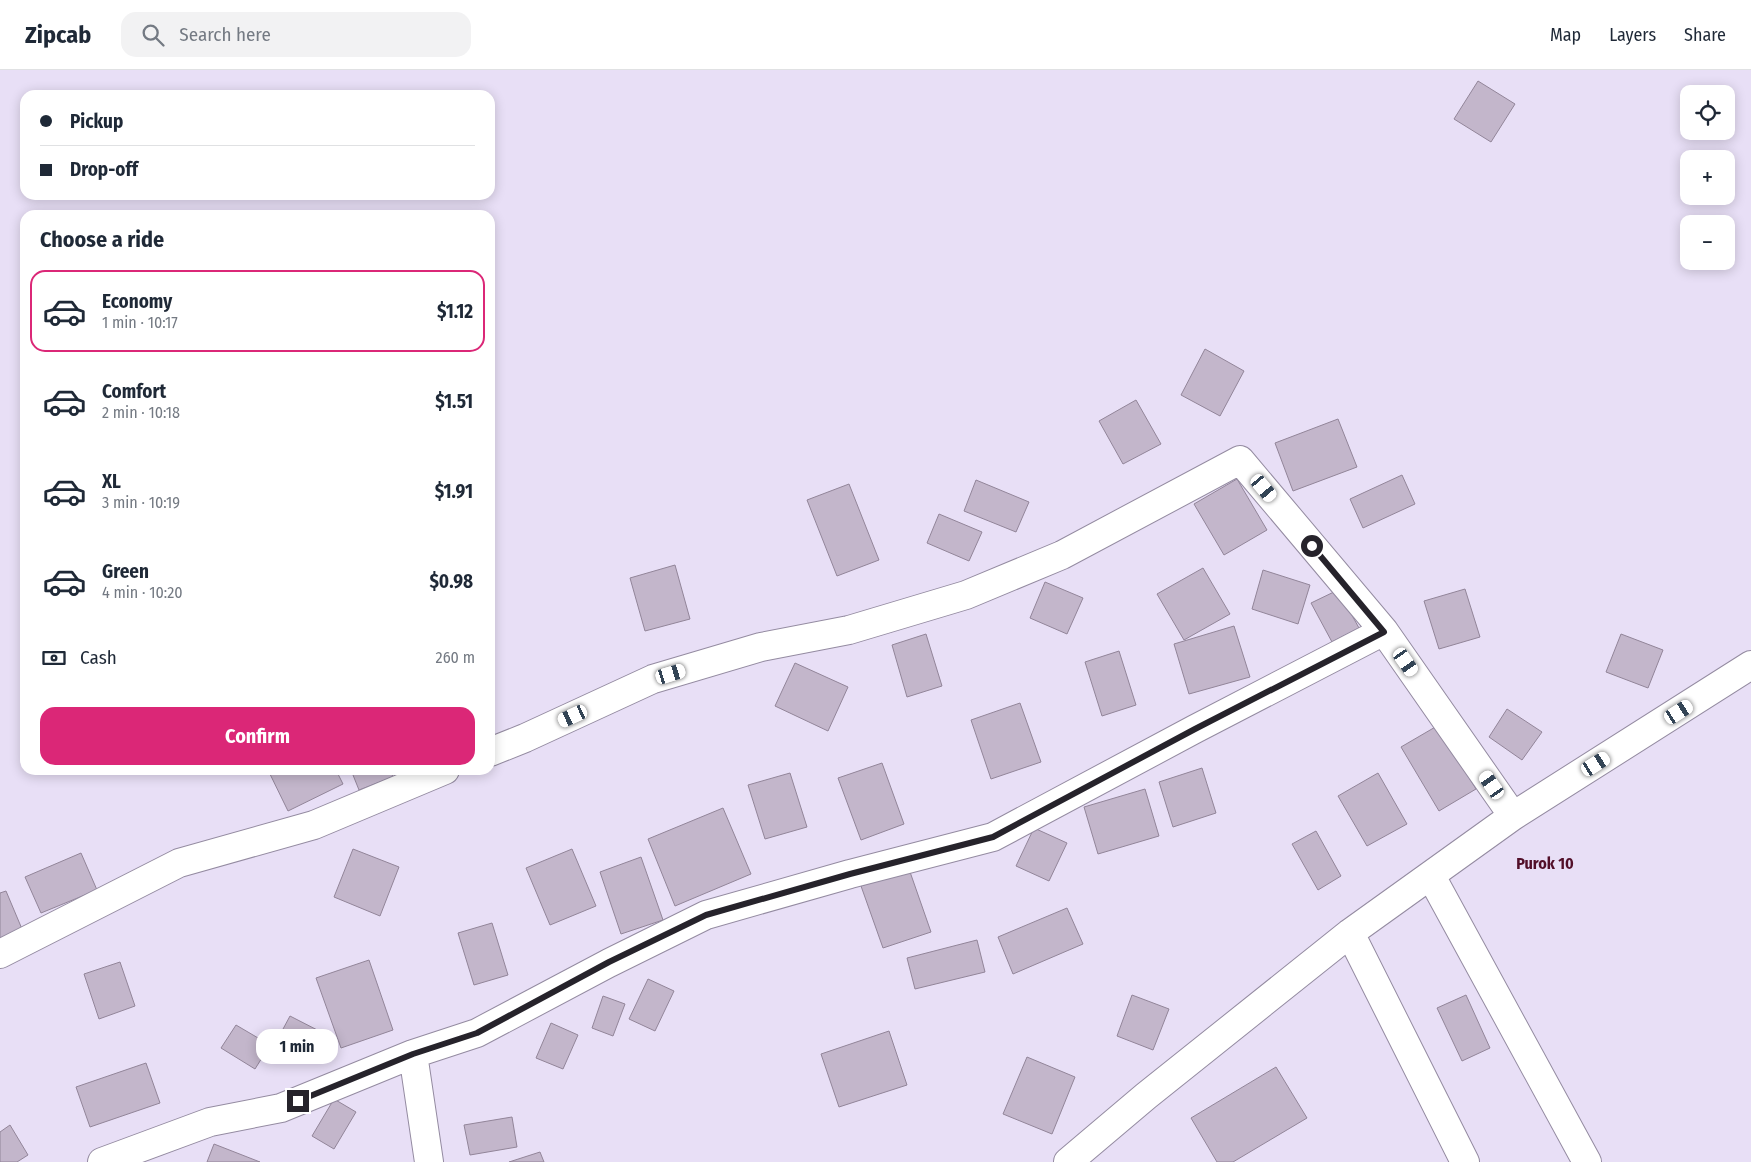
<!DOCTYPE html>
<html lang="en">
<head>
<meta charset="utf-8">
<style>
  :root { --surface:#fff; --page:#f2f2f3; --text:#1f2937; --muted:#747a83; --line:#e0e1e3; --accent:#db2777 }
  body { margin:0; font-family:"Fira Sans Condensed",sans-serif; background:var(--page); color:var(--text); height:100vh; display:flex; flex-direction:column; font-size:19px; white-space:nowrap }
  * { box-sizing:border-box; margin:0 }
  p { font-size:16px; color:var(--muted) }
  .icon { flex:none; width:28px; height:28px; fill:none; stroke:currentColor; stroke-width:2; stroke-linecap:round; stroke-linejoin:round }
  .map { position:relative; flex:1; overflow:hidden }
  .side { position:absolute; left:20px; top:140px; width:475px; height:565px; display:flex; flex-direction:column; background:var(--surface); border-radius:15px; box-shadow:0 2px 12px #0003 }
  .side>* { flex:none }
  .banner { position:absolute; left:20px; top:20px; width:475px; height:110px; border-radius:15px; box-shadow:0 2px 12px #0003; display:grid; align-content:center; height:110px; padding:0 20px; background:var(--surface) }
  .tools { position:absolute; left:1680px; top:15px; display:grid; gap:10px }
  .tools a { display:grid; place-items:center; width:55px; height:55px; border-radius:10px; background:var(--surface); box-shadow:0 2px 12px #0003; font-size:25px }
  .end { position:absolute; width:22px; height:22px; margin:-11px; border:6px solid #26232b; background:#fff; box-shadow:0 0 0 2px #fff }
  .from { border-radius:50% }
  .bubble { position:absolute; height:35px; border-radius:15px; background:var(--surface); box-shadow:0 2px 12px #0003; font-size:16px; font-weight:700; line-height:35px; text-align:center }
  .car { position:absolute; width:15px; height:30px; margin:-15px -8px; border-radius:6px; box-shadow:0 0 4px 1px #0007; background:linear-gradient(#fff 24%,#345 0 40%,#fff 0 76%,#345 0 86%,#fff 0) }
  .banner b { display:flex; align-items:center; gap:18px; height:48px; font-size:19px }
  .banner b+b { border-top:1px solid var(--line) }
  .banner i { width:12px; height:12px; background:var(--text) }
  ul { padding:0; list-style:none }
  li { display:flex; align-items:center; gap:15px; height:82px; margin:0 10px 8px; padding:0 10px; border:2px solid transparent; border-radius:15px }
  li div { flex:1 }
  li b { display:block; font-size:19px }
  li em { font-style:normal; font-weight:700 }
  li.active { border-color:var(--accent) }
  li>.icon { width:45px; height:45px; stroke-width:1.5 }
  h2 { padding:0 20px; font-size:22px; line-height:60px }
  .pay { display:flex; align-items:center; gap:12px; height:55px; padding:0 20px; font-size:19px }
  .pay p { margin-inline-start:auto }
  .cta { display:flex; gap:10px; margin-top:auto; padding:10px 20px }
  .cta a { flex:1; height:58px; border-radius:15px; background:var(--accent); color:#fff; font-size:20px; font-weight:700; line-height:58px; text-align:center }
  header { display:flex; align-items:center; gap:30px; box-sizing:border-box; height:70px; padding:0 25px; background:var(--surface); border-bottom:1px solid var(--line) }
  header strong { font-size:24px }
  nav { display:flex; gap:28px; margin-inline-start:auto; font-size:18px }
  .search { width:350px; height:45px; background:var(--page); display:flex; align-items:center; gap:12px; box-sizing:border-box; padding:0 18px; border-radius:15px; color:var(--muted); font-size:19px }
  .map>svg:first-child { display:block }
  .building { fill:#c3b6cb; stroke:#928599 }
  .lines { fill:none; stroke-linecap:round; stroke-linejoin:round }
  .minor-casing { stroke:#948ba1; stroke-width:30 }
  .minor { stroke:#fff; stroke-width:28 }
  .route { stroke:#26232b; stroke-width:6 }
  .labels { text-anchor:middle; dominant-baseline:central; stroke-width:5; stroke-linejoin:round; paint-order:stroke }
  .neighbourhood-label { font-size:16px; font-weight:bold; fill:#520f29; stroke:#e8dff6 }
</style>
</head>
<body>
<header>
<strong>Zipcab</strong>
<div class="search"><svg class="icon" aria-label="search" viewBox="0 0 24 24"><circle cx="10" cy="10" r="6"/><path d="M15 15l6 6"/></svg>Search here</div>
<nav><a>Map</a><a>Layers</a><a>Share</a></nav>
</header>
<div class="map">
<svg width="1751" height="1092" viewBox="0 0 1751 1092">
  <rect width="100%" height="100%" fill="#e8dff6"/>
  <path class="building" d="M1478,11L1515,34L1491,72L1454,49Z
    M1205,279L1244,301L1220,346L1181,325Z
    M1136,330L1161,374L1123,394L1099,351Z
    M1338,349L1357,397L1293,421L1275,373Z
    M1402,405L1415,434L1363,458L1350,429Z
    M1237,409L1267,460L1224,485L1194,434Z
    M976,410L1029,432L1016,462L964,441Z
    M849,414L879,490L837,506L807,430Z
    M939,444L982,462L969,491L927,473Z
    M675,495L690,549L645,561L630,508Z
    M1203,498L1230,544L1184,570L1157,524Z
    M1263,500L1310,515L1298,554L1252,539Z
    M1045,512L1083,528L1067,564L1030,548Z
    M1465,519L1480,567L1439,579L1424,531Z
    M1338,520L1359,558L1332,572L1311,533Z
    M1234,556L1250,607L1189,624L1174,574Z
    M926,564L942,616L907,627L892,575Z
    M1621,564L1663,580L1648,618L1606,602Z
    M1119,581L1136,635L1102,646L1085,592Z
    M795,593L848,617L828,661L775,636Z
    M1020,633L1041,692L991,709L971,650Z
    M1507,639L1542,662L1522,690L1489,667Z
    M1437,656L1476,719L1439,741L1401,677Z
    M882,693L904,754L861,770L838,708Z
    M1202,698L1216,743L1173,757L1159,712Z
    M268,700H336L343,714L288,741Z
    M351,700H390L393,707L359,720Z
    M790,703L807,757L765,769L748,715Z
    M1378,703L1407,754L1367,776L1338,726Z
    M1145,719L1159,766L1098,784L1084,737Z
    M723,738L751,804L675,836L648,769Z
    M1034,758L1067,773L1049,811L1016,796Z
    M1316,761L1341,806L1318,820L1292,774Z
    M353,779L399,797L380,846L334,827Z
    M572,779L596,836L550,855L526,798Z
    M81,783L97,820L41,843L25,807Z
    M641,787L663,850L621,864L600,802Z
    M909,799L931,862L883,878L861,816Z
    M6,821L22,859L0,868V823Z
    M1067,838L1083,874L1013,904L998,867Z
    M492,853L508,905L474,915L458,863Z
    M977,870L985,902L915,919L907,888Z
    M369,890L393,960L341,978L316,908Z
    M120,892L135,936L99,949L84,904Z
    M648,909L674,921L655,961L629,949Z
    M1132,925L1169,939L1153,980L1117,966Z
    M1466,925L1490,978L1462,991L1437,938Z
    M603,926L625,934L613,966L592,958Z
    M290,946L327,965L313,993L275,974Z
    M551,953L578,965L563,999L536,988Z
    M236,955L270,975L255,999L221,978Z
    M889,961L907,1015L839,1037L821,984Z
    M1027,987L1075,1007L1052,1064L1003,1044Z
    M146,993L160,1033L90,1057L76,1017Z
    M1276,997L1307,1048L1233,1092H1217L1191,1048Z
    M334,1029L356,1042L334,1079L312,1066Z
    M512,1047L517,1077L470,1085L464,1055Z
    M10,1055L28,1085L17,1092H0V1062Z
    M214,1074L260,1092H207Z
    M540,1082L544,1092H509Z"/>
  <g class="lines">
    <g class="minor-casing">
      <path id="minor" d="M490,682L525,668L653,609L761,577L849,560L966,525L1062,485L1240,390L1384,561L1513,746
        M1431,806L1587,1092
        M1350,863L1465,1092
        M0,884L179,793L314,755L445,700
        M413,984L429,1092
        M102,1092L210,1052L281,1038L413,984L477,963L609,893L706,845L850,804L993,767L1195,659L1384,561
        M1068,1092L1146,1026L1350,863L1513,746L1751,595"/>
    </g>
    <use href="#minor" class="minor"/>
  </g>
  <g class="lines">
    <path class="route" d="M298,1031L413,984L477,963L609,892L706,845L850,804L993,767L1195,659L1384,562L1312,476"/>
  </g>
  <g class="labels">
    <g class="neighbourhood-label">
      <text x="1545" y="793">Purok 10</text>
    </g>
  </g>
</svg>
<div class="tools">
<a><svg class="icon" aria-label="locate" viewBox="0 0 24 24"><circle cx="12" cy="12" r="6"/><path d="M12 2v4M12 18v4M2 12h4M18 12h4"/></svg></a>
<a>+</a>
<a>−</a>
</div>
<i class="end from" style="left:1312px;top:476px"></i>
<i class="end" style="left:298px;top:1031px"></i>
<div class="bubble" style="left:256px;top:959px;width:82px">1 min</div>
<i class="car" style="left:1264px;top:418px;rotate:140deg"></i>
<i class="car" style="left:1406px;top:592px;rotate:145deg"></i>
<i class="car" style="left:671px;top:604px;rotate:73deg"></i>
<i class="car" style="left:1679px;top:642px;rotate:58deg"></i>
<i class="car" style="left:573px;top:646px;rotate:245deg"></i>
<i class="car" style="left:1596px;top:694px;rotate:58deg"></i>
<i class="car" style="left:1492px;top:715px;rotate:325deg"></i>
<div class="banner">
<b><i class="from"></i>Pickup</b>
<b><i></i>Drop-off</b>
</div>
<section class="side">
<h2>Choose a ride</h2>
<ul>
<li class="active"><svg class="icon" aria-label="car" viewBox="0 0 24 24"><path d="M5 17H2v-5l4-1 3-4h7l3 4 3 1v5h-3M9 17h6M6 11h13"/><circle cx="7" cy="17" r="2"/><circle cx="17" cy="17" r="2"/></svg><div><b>Economy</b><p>1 min · 10:17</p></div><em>$1.12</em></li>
<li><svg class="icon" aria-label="car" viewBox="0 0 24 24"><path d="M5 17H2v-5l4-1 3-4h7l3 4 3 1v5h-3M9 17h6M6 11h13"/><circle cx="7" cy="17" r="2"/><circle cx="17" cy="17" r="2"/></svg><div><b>Comfort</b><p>2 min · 10:18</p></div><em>$1.51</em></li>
<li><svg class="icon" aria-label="car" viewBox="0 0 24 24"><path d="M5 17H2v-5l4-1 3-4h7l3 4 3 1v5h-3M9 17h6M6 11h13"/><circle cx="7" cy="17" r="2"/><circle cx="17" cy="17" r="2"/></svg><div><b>XL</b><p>3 min · 10:19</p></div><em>$1.91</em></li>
<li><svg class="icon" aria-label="car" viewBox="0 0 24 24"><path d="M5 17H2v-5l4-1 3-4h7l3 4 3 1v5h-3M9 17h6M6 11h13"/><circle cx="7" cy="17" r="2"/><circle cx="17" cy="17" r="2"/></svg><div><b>Green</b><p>4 min · 10:20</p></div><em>$0.98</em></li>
</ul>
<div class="pay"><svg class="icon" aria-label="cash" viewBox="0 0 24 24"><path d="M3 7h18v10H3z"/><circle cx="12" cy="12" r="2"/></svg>Cash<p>260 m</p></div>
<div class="cta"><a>Confirm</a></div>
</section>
</div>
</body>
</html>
